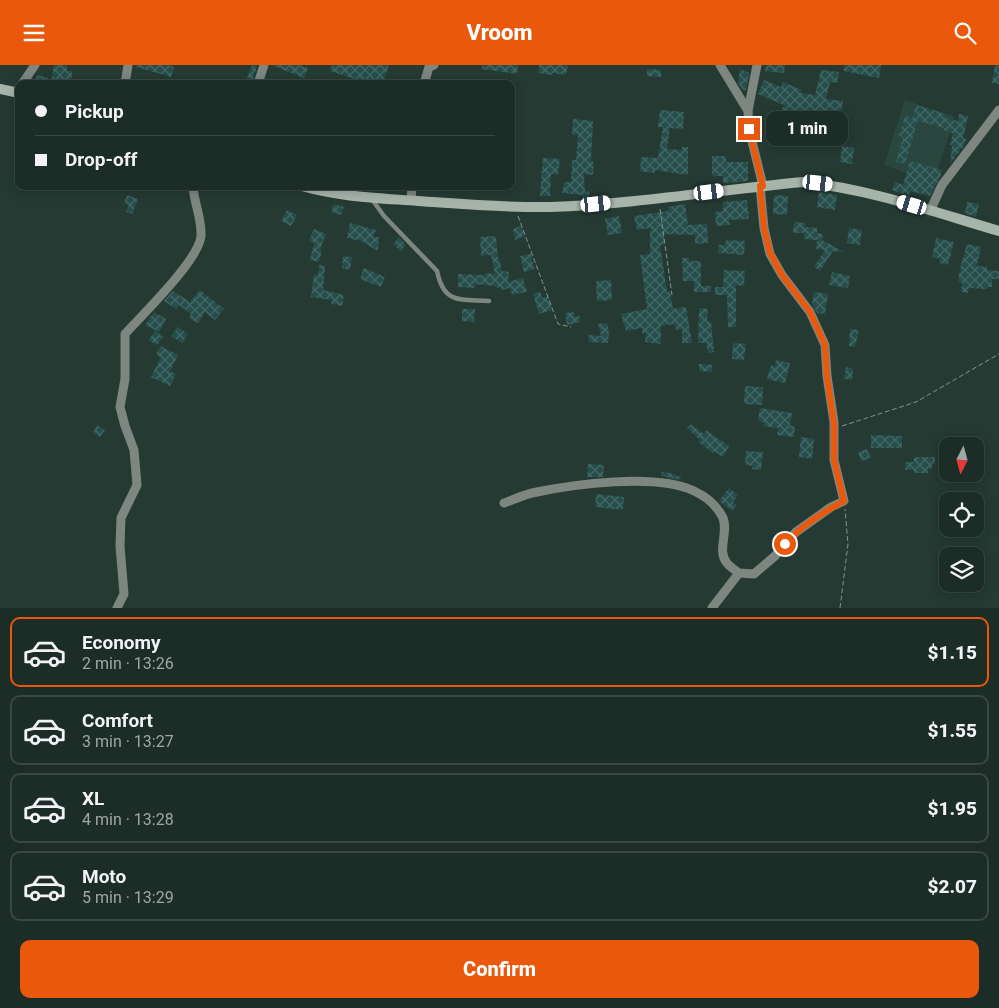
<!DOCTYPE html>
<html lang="en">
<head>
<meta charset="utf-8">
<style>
  :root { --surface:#1c2c26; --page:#293832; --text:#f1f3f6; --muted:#a0a7a7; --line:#3a4843; --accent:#ea580c }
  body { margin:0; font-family:Roboto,sans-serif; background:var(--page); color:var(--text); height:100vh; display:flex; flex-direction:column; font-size:19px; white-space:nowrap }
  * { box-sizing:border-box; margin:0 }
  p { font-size:16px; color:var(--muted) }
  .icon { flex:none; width:28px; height:28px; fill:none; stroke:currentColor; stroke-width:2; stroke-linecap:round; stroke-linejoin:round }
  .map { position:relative; height:543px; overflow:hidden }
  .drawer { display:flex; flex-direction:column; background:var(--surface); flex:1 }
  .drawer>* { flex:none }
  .hud { position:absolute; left:15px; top:15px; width:500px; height:110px; border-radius:10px; box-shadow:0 2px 12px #0003,0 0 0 1px var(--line); display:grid; align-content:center; height:110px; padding:0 20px; background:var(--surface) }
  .needle { width:32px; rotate:186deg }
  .controls { position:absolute; left:939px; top:372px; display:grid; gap:10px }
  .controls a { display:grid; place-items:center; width:45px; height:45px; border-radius:10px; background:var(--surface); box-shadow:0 2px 12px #0003,0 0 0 1px var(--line); font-size:25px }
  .end { position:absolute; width:22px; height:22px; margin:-11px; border:6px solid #ea580c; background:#fff; box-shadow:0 0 0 2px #fff }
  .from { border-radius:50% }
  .bubble { position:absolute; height:35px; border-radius:10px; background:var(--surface); box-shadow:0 2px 12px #0003,0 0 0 1px var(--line); font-size:16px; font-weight:800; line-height:35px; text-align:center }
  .car { position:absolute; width:15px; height:30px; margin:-15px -8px; border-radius:6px; box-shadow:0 0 4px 1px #0007; background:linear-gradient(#fff 24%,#345 0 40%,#fff 0 76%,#345 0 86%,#fff 0) }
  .hud b { display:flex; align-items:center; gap:18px; height:48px; font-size:19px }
  .hud b+b { border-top:1px solid var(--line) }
  .hud i { width:12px; height:12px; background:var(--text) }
  ul { padding:9px 0 0; list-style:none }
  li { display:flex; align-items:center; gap:15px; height:70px; margin:0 10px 8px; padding:0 10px; border:2px solid var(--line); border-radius:10px }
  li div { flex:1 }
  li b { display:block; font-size:19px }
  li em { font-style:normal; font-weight:800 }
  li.on { border-color:var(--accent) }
  li>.icon { width:45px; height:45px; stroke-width:1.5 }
  .primary-button { display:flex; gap:10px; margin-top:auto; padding:10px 20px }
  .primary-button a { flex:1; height:58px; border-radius:10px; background:var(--accent); color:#fff; font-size:20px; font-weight:800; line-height:58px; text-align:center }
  header { display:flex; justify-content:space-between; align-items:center; height:65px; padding:0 20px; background:var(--accent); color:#fff; font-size:22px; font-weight:800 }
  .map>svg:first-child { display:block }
  .built { fill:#29473e }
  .building { fill:url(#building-cross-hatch) }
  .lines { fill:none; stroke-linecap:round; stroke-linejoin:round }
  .path { stroke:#82938e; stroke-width:1; stroke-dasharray:5 2.5; stroke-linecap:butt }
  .service { stroke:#7e8680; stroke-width:4.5 }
  .minor { stroke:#7e8680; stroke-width:9 }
  .secondary { stroke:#a6b4aa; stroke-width:10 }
  .route { stroke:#ea580c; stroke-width:6 }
</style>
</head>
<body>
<header><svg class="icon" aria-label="menu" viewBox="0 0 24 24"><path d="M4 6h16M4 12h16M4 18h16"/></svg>Vroom<svg class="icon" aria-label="search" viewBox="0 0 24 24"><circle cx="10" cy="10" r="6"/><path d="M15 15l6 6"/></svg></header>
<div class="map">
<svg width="999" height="543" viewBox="0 0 999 543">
  <defs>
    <pattern id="building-cross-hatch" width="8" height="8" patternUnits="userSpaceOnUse" patternTransform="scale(1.25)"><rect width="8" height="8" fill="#254e4c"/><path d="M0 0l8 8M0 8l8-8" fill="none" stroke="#456866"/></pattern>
  </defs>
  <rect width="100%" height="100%" fill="#253a33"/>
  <path class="built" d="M905,35L955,52L933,118L884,100Z"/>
  <path class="building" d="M54,0H67V6H72L71,19L51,18Z
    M136,0H168L174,2L171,12L136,2Z
    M252,0H257L253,15L247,13Z
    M271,0H299L308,3L304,13Z
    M332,0H389L383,19H370L330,6Z
    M482,0H518L517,9L482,4Z
    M539,0H568L566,10L552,8V10L538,8Z
    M766,0H785L784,8L765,6Z
    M844,0H881L879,13L844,6Z
    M995,0H999V19L992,18Z
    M647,4L661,5V12L647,11Z
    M740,4L749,8L746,25H743L738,18Z
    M821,5L839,7L837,18L830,17L826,34L843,36L841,53L826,50L825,61L809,59V57L793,53L791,56L779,50L784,40L758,29L764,15L781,22L783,17L802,25L801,28L815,30Z
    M37,10L48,13L46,19H35Z
    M916,40L946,49L945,53L958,56L959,49L968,51L963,73L966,74L964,81L962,84L960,83V86L950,99L952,80H950L953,68L944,65V63L912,54Z
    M660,45L684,47L683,64L670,63L667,84L682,85V82H688V110L655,105V108L640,106L641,92L658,93L663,62H658Z
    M905,51L918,55L905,99L896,97L903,72L899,71Z
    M573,54L593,56L591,96L594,97L593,110L584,109L585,127L589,126V133H583L582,130L562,128L564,117H571L572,95H576L578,70H572Z
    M842,81L854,83L852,99L840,97Z
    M712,91H726V97H748V116L723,118V111H712Z
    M543,93L560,94L558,110L551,109L550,131H540Z
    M910,96L942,105L940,112L930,131L911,126L909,131L892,125L895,117L903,120Z
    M819,127L837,130L835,145L817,142Z
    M127,130L138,134L132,149L126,147L129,140L124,138Z
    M774,130L788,131L787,150L773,149Z
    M747,135L749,154L729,155L730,160L716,161L715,147L723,146V137Z
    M967,137L979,139L976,152L965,148Z
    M334,139L344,142L341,150L331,147Z
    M685,139L688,160L707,159L708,178L695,179V170L664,169V180H660L667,227L670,226L673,244L686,242L692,278H682V264L676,265L674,259L661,261V279L645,277L646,268L642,269V263L626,266L621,249L647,244L640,190L650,189V163L637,165L634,151L669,146L668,142Z
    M287,145L297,150L291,161L281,156Z
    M619,151L622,168L608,170L605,154Z
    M794,157L805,158V162L817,163V168L823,169L822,175L844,187L833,186L820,206L814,202L825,185L816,184L817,175L804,174V168H793Z
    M350,158L376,165L373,172H379L378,186L361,176L347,173Z
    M521,161L525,171L515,175L513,164Z
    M849,163L862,165L860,180L847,178Z
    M314,164L326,169L320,184L322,185L319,197L310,195L314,178L309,176Z
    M496,171L498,194L499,193L502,206L509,207L508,217L523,213L527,227L512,230L510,223L502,225L501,223L495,222V221L475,219V223L458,222V209L485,210V208L495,209L491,190L481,191L480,172Z
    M399,172L406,180L401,186L393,179Z
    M936,173L954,177L948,200L939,198L940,194L932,192Z
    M726,175L745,176L744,190L718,188L719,180H725Z
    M967,179L981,182L977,201L987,202V205L999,206V214H992V222H987L986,224L969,223L968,228L961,227L962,218L958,217L960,204Z
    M531,189L534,204L524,207L520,191Z
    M343,191L352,192L350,205L342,203Z
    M682,193H689V196H701V221H711V227H694V216H683Z
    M319,200L325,201L323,225L344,230L342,241L331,239L332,235L311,232L314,209L318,210Z
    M364,203L385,212L381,222L360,214Z
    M724,205L745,206L744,221L736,220V262H728L727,230H715V222H723Z
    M832,207L850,211L848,223L829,220Z
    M611,215L612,235L597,236L596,216Z
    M200,225L224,244L215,255L205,247L198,258L189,253L191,249L179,240L176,244L164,236L173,226L190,237Z
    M540,227L542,233L548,231L552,245L539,249L533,229Z
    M814,227L828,229L825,249L817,248L812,239Z
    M699,243L708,244L707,256H711L714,287L708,288L706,278H698Z
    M462,244H475L474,257L462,256Z
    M154,247L166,254L159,267L145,260Z
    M574,247V252L580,251V257L567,260L565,248Z
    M607,258L609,267L608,278L588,277L589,270L601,271L598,259Z
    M178,262L188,269L182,278L171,271Z
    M850,264L859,265L855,282L849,281Z
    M155,266L163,272L157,280L148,275Z
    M733,278L746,279L744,295L732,294Z
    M160,281L178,290L170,306L176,309L170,321L151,312L161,292L156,290Z
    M776,295L790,298L785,318L767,314L771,300L775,301Z
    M699,299L712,300V307L699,306Z
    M846,302L853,304L852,315L844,314Z
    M745,321L763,322L762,340L744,339Z
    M760,343L792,348L790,361H795L794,372L777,370L778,363L763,361L764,357L758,356Z
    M691,359L704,369L706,365L729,381L723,392L714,386L713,388L698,377L700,375L687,363Z
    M97,360L105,365L100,372L93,368Z
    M871,370L902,371V383H871Z
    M801,372L814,374L812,394L799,392Z
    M867,384L871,393L861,396L858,387Z
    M746,386L763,387L761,405L752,404L753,401L745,400Z
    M914,392H935V399H932V404H928V408H914V405H905V397H914Z
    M588,399L604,400L603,412H587Z
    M662,407L670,408L681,412L680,415L661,411Z
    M729,423L738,430L733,437L737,440L732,446L719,436Z
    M596,429L624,432L623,445L595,442Z"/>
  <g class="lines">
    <path class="path" d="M660,144L672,230
      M518,151L558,259L571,262
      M842,361L916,337L999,289
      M840,543L848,479L845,444"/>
    <path class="service" d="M371,133L384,151L437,206C444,240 461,234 489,236"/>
    <path class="minor" d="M720,0L748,46
      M757,0L748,46L749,64L763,121
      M22,19L35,0
      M125,19L128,0
      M258,19L264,0
      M424,19L429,2L434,0
      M411,135L412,121
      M930,146L942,120L999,45
      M504,438C513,435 523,430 532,428C574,419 656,408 694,426C705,431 716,440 722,451C730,465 716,486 727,498C730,502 735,505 739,508
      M117,543L124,529L120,481L121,453L137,420L134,385L125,361L120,342L125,314V269C142,250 199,195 201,171C202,154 194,138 193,121
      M712,543L739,508L754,509L775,491L796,467L831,442L844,436L834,395V357L827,311L825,280L810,247L782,210L770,189L764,163L760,121"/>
    <path class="secondary" d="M0,24L19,28
      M302,121C340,132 379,133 418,136C462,139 506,143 550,142C635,139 719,125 803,117C870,124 934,147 999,166"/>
  </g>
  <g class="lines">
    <path class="route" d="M749,64L763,121H760L764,163L770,188L782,210L810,247L825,280L827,312L834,358V395L844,436C823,447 801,461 785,479"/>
  </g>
</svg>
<div class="controls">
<a><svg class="needle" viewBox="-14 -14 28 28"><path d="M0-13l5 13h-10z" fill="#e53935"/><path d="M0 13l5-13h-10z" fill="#a0a7a7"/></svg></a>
<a><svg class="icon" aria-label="locate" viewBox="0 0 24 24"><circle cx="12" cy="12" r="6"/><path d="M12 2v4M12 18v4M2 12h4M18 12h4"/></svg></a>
<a><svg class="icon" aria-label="layers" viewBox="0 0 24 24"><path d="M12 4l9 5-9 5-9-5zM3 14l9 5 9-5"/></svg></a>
</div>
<i class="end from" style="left:785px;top:479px"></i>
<i class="end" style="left:749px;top:64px"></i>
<div class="bubble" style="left:766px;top:46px;width:82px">1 min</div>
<i class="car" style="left:818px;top:118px;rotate:96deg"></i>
<i class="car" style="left:709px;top:127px;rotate:83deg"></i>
<i class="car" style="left:596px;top:139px;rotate:84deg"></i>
<i class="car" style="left:912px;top:140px;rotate:287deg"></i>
<div class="hud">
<b><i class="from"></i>Pickup</b>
<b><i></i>Drop-off</b>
</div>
</div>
<section class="drawer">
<ul>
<li class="on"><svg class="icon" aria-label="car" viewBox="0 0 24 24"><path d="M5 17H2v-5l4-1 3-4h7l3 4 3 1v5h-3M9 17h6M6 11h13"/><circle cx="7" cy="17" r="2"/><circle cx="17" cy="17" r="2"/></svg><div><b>Economy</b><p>2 min · 13:26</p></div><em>$1.15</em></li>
<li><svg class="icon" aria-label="car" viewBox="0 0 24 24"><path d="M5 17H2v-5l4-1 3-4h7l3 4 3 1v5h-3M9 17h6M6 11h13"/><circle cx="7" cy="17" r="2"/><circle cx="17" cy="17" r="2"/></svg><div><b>Comfort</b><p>3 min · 13:27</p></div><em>$1.55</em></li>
<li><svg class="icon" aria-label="car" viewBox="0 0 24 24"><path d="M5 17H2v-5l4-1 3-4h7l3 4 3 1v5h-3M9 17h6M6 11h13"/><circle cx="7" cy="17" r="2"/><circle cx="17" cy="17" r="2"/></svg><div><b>XL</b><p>4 min · 13:28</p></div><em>$1.95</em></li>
<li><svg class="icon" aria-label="car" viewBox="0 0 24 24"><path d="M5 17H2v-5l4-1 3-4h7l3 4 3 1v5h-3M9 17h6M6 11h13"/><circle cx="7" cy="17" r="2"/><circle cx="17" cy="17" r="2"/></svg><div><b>Moto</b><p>5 min · 13:29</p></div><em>$2.07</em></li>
</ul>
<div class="primary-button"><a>Confirm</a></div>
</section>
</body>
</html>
